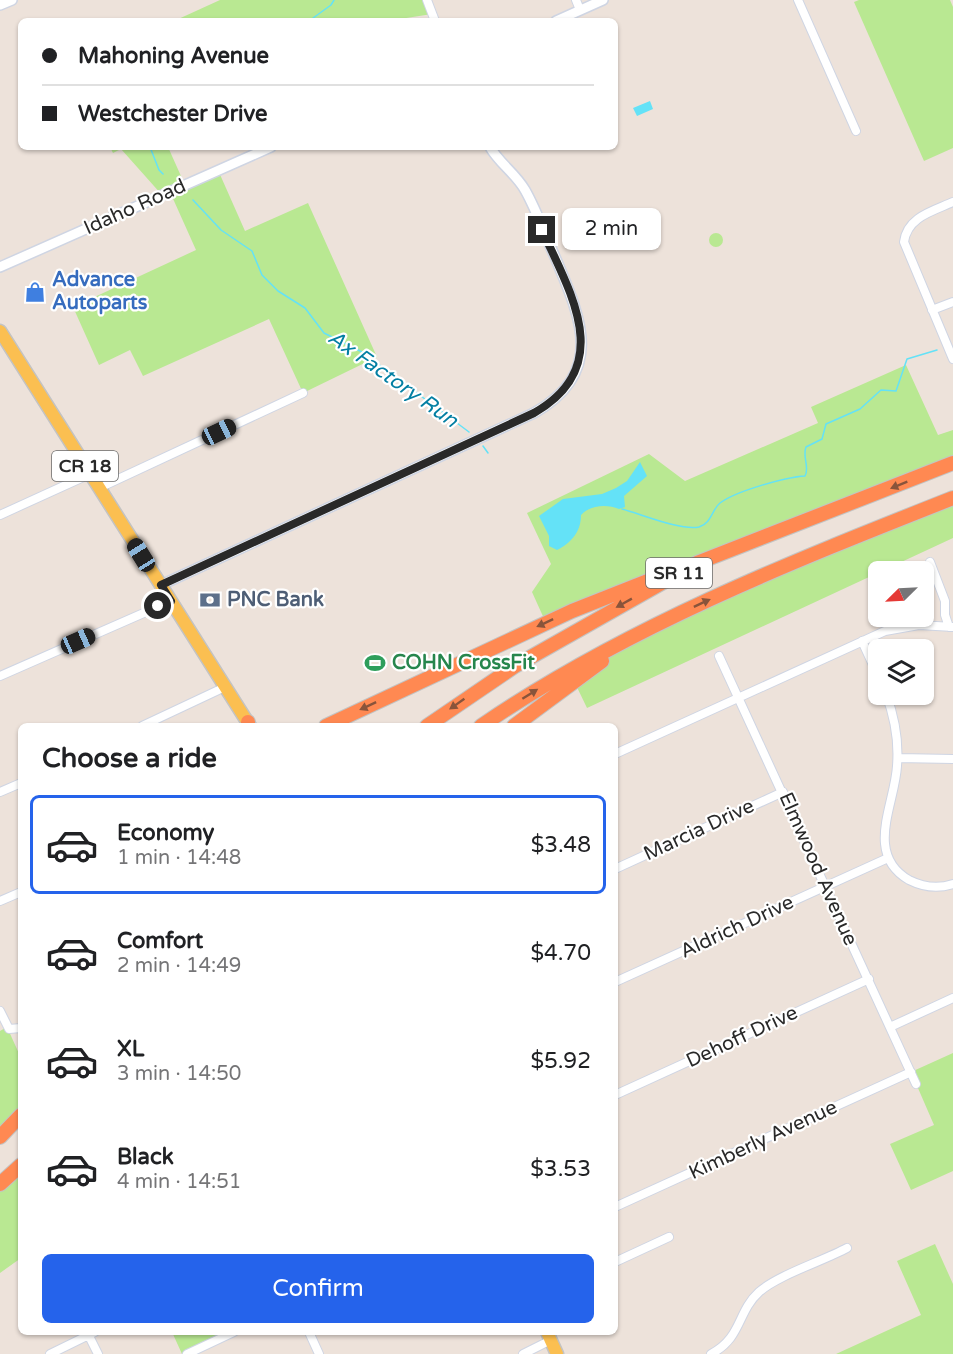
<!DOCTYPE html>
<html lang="en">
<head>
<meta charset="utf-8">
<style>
  :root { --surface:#fff; --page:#f2f2f2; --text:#202124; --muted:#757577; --line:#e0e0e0; --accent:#2563eb }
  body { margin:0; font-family:"Varela Round",sans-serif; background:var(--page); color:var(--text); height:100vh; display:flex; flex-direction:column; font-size:22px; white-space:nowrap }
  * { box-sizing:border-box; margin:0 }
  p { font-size:20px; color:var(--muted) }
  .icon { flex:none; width:33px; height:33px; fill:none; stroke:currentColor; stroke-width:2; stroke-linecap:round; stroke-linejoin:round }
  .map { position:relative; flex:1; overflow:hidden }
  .drawer { position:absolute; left:18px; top:723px; width:600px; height:612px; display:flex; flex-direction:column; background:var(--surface); border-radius:9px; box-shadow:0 2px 4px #0004 }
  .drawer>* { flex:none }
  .banner { position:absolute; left:18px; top:18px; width:600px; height:132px; border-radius:9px; box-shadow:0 2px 4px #0004; display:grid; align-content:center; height:132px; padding:0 24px; background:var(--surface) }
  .needle { width:39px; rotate:246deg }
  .fabs { position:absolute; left:868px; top:561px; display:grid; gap:12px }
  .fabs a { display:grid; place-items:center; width:66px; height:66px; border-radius:9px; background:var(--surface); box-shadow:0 2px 4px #0004; font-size:30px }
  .end { position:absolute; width:27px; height:27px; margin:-14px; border:8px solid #292929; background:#fff; box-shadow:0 0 0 3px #fff }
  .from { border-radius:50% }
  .bubble { position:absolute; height:42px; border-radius:9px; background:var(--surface); box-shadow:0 2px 4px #0004; font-size:20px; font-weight:600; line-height:42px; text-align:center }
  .car { position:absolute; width:18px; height:36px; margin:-18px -9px; border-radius:8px; box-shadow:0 0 4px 2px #0007; background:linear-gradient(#222 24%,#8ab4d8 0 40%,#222 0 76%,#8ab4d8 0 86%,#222 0) }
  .banner b { display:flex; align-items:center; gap:21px; height:57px; font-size:22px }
  .banner b+b { border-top:2px solid var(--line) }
  .banner i { width:15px; height:15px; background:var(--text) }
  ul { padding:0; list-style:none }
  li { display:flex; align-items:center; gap:18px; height:99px; margin:0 12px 9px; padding:0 12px; border:3px solid transparent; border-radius:9px }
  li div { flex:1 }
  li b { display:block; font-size:22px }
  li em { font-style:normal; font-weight:600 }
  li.active { border-color:var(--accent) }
  li>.icon { width:54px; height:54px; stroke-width:1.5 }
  h2 { padding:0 24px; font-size:27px; line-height:72px }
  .button { display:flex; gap:12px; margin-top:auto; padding:12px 24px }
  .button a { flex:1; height:69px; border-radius:9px; background:var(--accent); color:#fff; font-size:24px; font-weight:600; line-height:69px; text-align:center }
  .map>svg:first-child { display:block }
  .green { fill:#b9e892 }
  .water { fill:#64e2f7 }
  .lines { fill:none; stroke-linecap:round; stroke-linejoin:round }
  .stream { stroke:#64e2f7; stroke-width:1.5 }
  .minor-casing { stroke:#cfd5e3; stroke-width:10 }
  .tertiary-casing { stroke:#cfd5e3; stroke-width:12 }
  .primary-casing { stroke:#c3c3c3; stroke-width:15 }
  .motorway-casing { stroke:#c3c3c3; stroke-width:16 }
  .minor { stroke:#fff; stroke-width:8 }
  .tertiary { stroke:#fff; stroke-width:9 }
  .primary { stroke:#fbbf51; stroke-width:12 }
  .motorway { stroke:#ff8952; stroke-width:14 }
  .oneway { fill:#89543b }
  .route { stroke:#292929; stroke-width:8 }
  .labels { text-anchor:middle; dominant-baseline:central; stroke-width:4.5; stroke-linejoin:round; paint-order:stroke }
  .shield { fill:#fff; stroke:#696969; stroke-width:1.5 }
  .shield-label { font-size:18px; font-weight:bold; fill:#292929 }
  .street-label { font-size:20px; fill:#292929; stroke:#fff }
  .shop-label { font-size:20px; font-weight:bold; fill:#366cbe; stroke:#fff; text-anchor:start }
  .service-label { font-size:20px; font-weight:bold; fill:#4e5e75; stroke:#fff; text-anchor:start }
  .leisure-label { font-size:20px; font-weight:bold; fill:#27864d; stroke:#fff; text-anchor:start }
  .water-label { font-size:21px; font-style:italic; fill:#037fa3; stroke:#fff }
</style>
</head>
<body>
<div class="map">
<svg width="953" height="1354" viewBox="0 0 953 1354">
  <rect width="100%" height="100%" fill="#ede2da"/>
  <path class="green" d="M220,0H427L432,14L387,21H174Z
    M859,0H950L953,7V148L924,161L854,2Z
    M110,147H168L185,185L218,170L245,231L308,203L377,357L303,393L269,319L143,376L130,350L99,365L73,307L196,250L170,192L162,195L121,149L113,153Z
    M709 240a7 7 0 1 1 14 0a7 7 0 1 1-14 0Z
    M906,365L938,435L953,430V463L546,623L532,592L551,564L527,513L649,454L685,481L818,423L811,407Z
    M953,498V538L587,708L574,681L633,638Z
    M7,1027L21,1058V1115L0,1137V1031Z
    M953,1053V1171L911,1190L890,1144L934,1125L911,1072Z
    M21,1166V1258L0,1273V1184Z
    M935,1244L953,1284V1354H836L921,1315L897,1261Z
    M172,1332H217L220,1338L182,1354Z"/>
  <path class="water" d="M650,101L653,109L637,116L633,108Z
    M640,462L647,476L624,496L625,507L619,509C607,504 590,505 581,515C581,532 571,543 557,550L549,546V536L539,516L563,499L602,494L616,488L627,481Z"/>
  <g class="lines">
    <path class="stream" d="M309,21L331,5L334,0
      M150,147L159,170L163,174
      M193,200L221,230L252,251L262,275L278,291L305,308L324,333L362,352L469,432
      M483,446L488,453
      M622,509C641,514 681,531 699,527C712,523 712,509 720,503C736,491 786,477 805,476C810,467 802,457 806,447L822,439L826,424L860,409L881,390L896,391L907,359L937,350"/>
    <g class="minor-casing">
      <path id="minor" d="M427,0L435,21
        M576,0L580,10
        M798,0L856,131
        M953,202C933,211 907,217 904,242L953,359
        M932,310L953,302
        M99,488L303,393
        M0,515L90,474
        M930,562L945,601V615L949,627
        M862,641L879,678
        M719,656L916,1084
        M0,676L171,601
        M886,694C895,718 899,741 897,766C895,804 864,854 909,880C923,887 938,889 953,884
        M142,726L225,687
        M615,754L885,631L919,625L953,627
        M898,758L953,759
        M0,792L21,783
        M615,869L783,792
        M0,901L21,892
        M615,982L888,858
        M0,1011L9,1029L21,1028
        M890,1027L953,998
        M615,1095L869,979
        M615,1207L911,1072
        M615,1262L669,1237
        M87,1332L98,1354
        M309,1332L319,1354
        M50,1354L95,1332
        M187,1354L234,1332
        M523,1354L551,1340
        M711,1354C742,1338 737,1312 759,1292C778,1275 823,1261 847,1248"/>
    </g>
    <g class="tertiary-casing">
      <path id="tertiary" d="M0,5L12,0
        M556,21L603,0
        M0,267L271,147
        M161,585L534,413C606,372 581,318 555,257C545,235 537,211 525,190C516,174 499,163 490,147"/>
    </g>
    <g class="primary-casing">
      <path id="primary" d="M0,331L250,726
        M547,1332L557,1354"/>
    </g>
    <g class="motorway-casing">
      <path id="motorway" d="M248,722V726
        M326,726L572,611L658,577
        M427,726L515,666L697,563L953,463
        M481,726C626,627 791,562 953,498
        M514,726L602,661
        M0,1137L21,1115
        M0,1184L21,1165"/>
    </g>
    <use href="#minor" class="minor"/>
    <use href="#tertiary" class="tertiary"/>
    <use href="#primary" class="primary"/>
    <use href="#motorway" class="motorway"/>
  </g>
  <defs><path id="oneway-solid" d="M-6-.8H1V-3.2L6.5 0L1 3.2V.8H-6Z" transform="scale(1.5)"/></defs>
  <g class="oneway">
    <use href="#oneway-solid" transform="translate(899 485) rotate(158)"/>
    <use href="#oneway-solid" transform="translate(624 603) rotate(151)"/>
    <use href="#oneway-solid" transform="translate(702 603) rotate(-25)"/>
    <use href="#oneway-solid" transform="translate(545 623) rotate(155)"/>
    <use href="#oneway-solid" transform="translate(530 694) rotate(-32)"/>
    <use href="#oneway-solid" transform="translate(457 704) rotate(145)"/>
    <use href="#oneway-solid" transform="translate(368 706) rotate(155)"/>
  </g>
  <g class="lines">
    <path class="route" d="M158,606L171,601L161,585L534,413C616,366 571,294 542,230"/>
  </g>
  <defs>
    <g id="shop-bare" transform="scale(1.62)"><path d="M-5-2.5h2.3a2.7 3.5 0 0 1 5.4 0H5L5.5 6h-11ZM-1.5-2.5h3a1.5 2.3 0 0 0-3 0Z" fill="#3f7fe0" stroke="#fff" stroke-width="2.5" paint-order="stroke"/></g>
    <g id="bank-bare" transform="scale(1.62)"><path d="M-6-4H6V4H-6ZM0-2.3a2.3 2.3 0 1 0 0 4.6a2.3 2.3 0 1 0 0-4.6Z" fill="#5c6f8a" stroke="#fff" stroke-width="2.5" paint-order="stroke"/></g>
    <g id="stadium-bare" transform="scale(1.62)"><path d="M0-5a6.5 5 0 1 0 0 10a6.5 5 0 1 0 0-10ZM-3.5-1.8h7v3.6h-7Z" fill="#2e9e5b" stroke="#fff" stroke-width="2.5" paint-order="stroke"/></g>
  </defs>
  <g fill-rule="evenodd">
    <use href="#shop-bare" x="35" y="292"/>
    <use href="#bank-bare" x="210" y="600"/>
    <use href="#stadium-bare" x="375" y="663"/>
  </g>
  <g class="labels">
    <g class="shield">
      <rect x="52" y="451" width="66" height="30" rx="4.5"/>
      <rect x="646" y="558" width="66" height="30" rx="4.5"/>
    </g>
    <g class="shield-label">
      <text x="85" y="466">CR 18</text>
      <text x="679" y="573">SR 11</text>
    </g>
    <g class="street-label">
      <text transform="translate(135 207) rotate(-24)">Idaho Road</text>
      <text transform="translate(699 830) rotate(-25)">Marcia Drive</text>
      <text transform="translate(818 869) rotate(66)">Elmwood Avenue</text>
      <text transform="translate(737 927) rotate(-25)">Aldrich Drive</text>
      <text transform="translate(742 1037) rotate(-25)">Dehoff Drive</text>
      <text transform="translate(763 1140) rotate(-25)">Kimberly Avenue</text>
    </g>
    <g class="shop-label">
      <text x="52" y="280">Advance<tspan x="52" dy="23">Autoparts</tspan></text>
    </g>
    <g class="service-label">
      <text x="227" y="600">PNC Bank</text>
    </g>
    <g class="leisure-label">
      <text x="392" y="663">COHN CrossFit</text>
    </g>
    <g class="water-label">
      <text transform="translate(393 379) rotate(35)">Ax Factory Run</text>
    </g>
  </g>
</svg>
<div class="fabs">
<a><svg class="needle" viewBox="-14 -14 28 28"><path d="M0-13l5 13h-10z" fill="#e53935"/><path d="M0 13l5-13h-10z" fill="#757577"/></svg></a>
<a><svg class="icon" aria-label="layers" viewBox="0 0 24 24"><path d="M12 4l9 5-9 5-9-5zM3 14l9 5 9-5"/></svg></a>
</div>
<i class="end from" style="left:158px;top:606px"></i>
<i class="end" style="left:542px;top:230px"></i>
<div class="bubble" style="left:562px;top:208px;width:99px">2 min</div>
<i class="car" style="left:219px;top:432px;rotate:65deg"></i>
<i class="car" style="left:141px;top:555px;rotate:328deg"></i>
<i class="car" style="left:78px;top:641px;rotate:66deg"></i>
<div class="banner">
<b><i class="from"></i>Mahoning Avenue</b>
<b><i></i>Westchester Drive</b>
</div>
<section class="drawer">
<h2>Choose a ride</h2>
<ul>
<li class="active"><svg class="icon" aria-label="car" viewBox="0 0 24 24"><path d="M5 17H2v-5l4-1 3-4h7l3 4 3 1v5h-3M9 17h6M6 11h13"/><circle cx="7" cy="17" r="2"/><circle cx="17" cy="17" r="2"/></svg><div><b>Economy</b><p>1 min · 14:48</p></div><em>$3.48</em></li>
<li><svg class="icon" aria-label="car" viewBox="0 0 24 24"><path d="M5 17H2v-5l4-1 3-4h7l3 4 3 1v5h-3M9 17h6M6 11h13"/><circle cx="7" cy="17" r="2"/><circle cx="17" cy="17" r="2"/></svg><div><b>Comfort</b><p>2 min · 14:49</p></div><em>$4.70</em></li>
<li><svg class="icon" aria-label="car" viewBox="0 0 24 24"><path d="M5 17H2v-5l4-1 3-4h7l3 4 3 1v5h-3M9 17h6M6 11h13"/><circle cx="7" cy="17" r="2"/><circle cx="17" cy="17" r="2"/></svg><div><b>XL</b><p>3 min · 14:50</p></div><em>$5.92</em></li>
<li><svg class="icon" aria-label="car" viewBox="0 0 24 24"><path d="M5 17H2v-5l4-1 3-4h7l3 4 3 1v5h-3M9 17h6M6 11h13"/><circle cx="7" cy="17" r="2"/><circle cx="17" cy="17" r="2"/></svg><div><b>Black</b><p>4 min · 14:51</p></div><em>$3.53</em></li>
</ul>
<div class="button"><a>Confirm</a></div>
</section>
</div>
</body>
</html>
